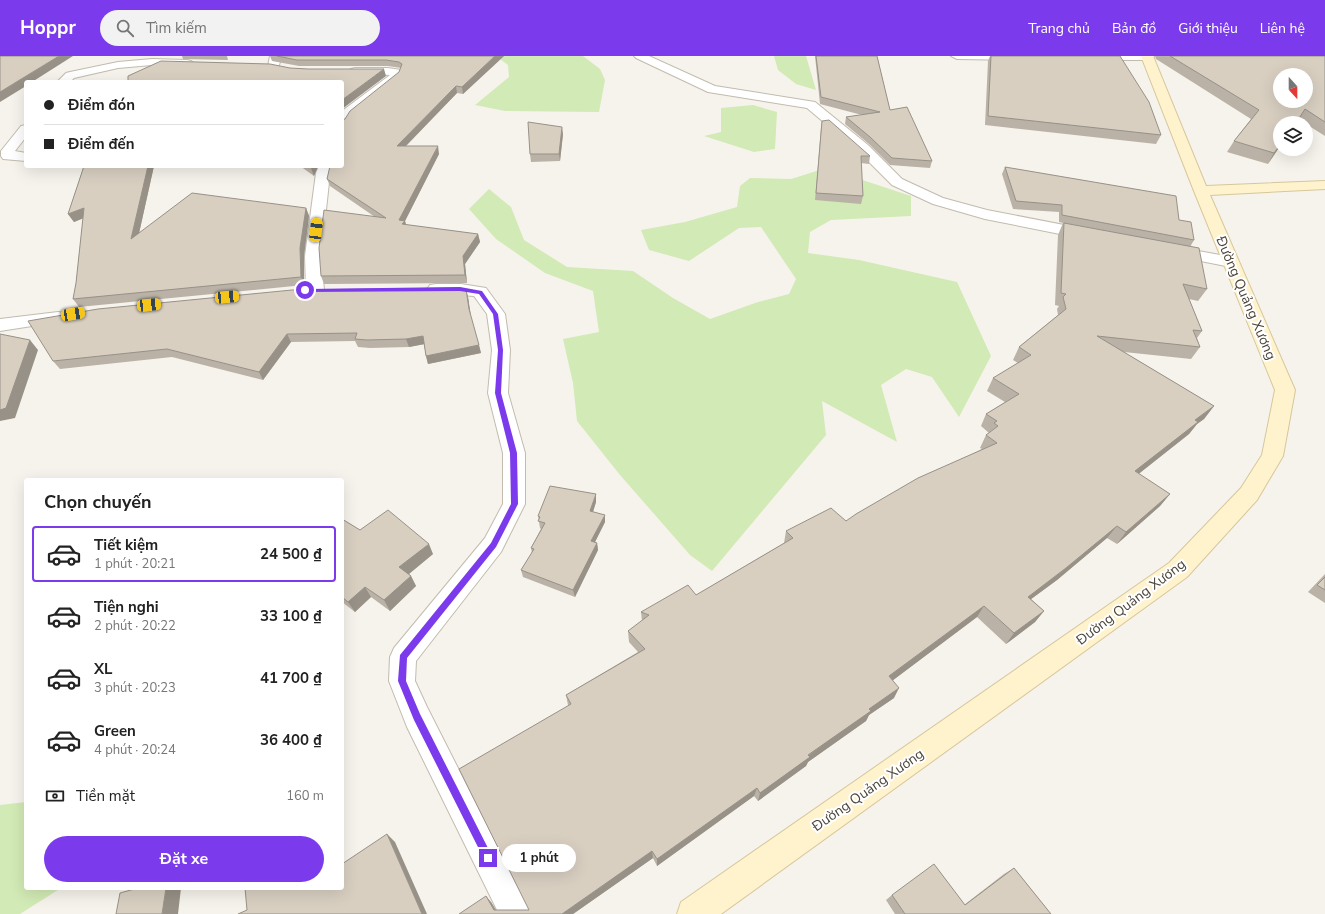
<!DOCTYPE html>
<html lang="vi">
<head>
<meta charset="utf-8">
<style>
  :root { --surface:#fff; --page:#f2f2f2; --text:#222; --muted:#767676; --line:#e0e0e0; --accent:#7c3aed }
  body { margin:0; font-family:"Nunito Sans",sans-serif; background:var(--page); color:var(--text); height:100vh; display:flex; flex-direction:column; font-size:15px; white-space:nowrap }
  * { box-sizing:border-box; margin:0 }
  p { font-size:13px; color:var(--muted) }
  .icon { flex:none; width:22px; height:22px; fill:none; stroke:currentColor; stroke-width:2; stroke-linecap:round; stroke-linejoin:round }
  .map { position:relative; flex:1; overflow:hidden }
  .side { position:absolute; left:24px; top:422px; width:320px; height:412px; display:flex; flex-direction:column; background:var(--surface); border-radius:4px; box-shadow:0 4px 16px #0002 }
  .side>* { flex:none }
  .guide { position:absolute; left:24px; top:24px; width:320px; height:88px; border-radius:4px; box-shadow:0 4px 16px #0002; display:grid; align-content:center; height:88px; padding:0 20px; background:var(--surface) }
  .needle { width:26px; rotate:159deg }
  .controls { position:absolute; left:1273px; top:12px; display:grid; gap:8px }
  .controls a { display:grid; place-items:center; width:40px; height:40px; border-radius:50%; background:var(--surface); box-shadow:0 4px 16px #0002; font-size:20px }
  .end { position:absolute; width:18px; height:18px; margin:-9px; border:5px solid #7c3aed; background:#fff; box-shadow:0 0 0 2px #fff }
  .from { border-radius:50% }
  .bubble { position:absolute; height:28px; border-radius:14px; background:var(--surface); box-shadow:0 4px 16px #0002; font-size:13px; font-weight:700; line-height:28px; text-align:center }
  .car { position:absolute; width:12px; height:24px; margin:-12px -6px; border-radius:5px; box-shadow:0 0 3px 1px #0007; background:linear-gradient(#f5c518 24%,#345 0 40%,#f5c518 0 76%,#345 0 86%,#f5c518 0) }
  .guide b { display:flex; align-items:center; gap:14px; height:38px; font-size:15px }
  .guide b+b { border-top:1px solid var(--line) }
  .guide i { width:10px; height:10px; background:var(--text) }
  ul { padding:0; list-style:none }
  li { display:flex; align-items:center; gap:12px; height:56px; margin:0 8px 6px; padding:0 12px; border:2px solid transparent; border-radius:4px }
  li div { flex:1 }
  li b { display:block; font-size:15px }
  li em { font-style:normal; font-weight:700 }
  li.active { border-color:var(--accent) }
  li>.icon { width:36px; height:36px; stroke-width:1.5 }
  h2 { padding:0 20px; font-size:18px; line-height:48px }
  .pay { display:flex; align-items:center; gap:10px; height:44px; padding:0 20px; font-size:15px }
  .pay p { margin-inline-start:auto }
  .action { display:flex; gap:8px; margin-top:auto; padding:8px 20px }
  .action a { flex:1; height:46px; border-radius:24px; background:var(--accent); color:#fff; font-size:16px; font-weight:700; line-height:46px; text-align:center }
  header { display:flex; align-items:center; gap:24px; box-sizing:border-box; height:56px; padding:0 20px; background:var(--accent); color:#fff }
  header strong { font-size:19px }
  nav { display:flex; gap:22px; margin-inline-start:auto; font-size:14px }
  .search { width:280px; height:36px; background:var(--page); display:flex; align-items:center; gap:10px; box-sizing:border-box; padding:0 14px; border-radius:22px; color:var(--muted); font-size:15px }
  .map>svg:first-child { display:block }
  .green { fill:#d2eab5 }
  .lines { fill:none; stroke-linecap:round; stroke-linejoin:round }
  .street-casing { stroke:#c2bbae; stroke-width:2 }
  .secondary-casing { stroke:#d6c79b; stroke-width:2 }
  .street { fill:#fff; fill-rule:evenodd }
  .secondary { fill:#fff3cd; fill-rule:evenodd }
  .wall { fill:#bab2a6 }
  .shaded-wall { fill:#979187 }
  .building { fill:#d8cfc1; stroke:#979187; fill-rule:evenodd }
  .route { fill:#7c3aed }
  .labels { text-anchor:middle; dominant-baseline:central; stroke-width:4; stroke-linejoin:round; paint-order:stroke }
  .street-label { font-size:14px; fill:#4b4439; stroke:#fff }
</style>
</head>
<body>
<header>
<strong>Hoppr</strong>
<div class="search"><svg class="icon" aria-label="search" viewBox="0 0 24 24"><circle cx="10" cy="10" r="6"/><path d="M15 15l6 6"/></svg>Tìm kiếm</div>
<nav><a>Trang chủ</a><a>Bản đồ</a><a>Giới thiệu</a><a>Liên hệ</a></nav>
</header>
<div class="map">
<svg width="1325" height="858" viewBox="0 0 1325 858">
  <rect width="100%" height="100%" fill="#f6f3ec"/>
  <path class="green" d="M496,0H583L600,13L605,24L599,56L505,55L475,49L509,21L508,9Z
    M774,0H806L816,34L796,28L778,14Z
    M753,49L777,56L775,93L754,96L704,80L721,76V52Z
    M826,112L911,140V160L831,164L810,176L808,197L859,204L957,226L991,300L959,361L932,321L906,313L881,329L897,386L822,345L826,379L712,515L690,499L620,419L577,365L573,327L563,283L599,276L593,235L545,217L496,183L469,153L489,133L511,151L524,184L567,211L633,215L673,242L710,263L758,246L789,238L796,223L761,171L739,172L689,205L649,194L641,174L685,166L737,151L740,130L750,122L791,123Z
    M26,746V832H61L20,858H0V749Z"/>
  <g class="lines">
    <g class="street-casing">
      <path id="street" d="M270,0H282L278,12H270L268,10Z
        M634,0H649L715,30L815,46L868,89L902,123L943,142L987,154L1090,174L1096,176L1098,179L1096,182L1090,184L985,163L933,148L892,129L858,95L807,52L708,36L636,2Z
        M951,0H1024L1025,1L1019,4L957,3Z
        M1087,0H1153L1154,1L1148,4H1092L1088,3Z
        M152,3L187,4L191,5L193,7L191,9L187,10L152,9L118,12L74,22L70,26H57L66,17L70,16L118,6Z
        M355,12H388L401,14L403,16L400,22L351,61L347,69L342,70V55L390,19L351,17L349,15L351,13Z
        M26,69V81L15,95L26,97V105L3,103L1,100V95L21,70Z
        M319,110H333L330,117L321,200L324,234L321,238L315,239L309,238L306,234L305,200L316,117Z
        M1171,190L1231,201L1237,203L1239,206L1237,209L1231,211L1165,198L1163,195L1165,192Z
        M436,228H461L486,232L505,258L510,294L508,337L525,397V448L501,496L416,605L415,625L427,651L532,858H499L407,671L389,625L390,601L394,592L485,482L503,448V397L488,337L492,294L487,258L474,240L430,237L427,233L430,229Z
        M58,256L64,257L67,261L64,265L0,275V263Z"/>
    </g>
    <g class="secondary-casing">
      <path id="secondary" d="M1141,0H1153L1206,130L1325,125V133L1210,139L1295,334L1283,400L1257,444L1187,521L721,858H677L681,846L1169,507L1241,432L1262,399L1275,334L1194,135Z"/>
    </g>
    <use href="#street" class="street"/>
    <use href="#secondary" class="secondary"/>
  </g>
  <path class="wall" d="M182,0H227L228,4L183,3Z
    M270,0H504L463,38L457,37L406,90L439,98L405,165L406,169L478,178L480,186L465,208L467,227L324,228L321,220L375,161L330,130L327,123L345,63L399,16L401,12L388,10H299L272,5Z
    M815,0H877L890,54L932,105L930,112L890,109L869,88L845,68L846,61L862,59L820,48Z
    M990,0H1120L1161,79L1156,88L985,69L988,5Z
    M1155,0H1325V80L1306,68V67H1304L1299,64L1280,67V90L1268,108L1227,96L1234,85L1251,63L1156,3Z
    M822,65L870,100L869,108L861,107L863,140L861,148L815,144L821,72Z
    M563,78L560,105L531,106L530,98Z
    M84,110H154L139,177L306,152L309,160L304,200V229L79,251L73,243L76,227L83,162L74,166L68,158Z
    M300,110H318L314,120Z
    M1005,111L1179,164L1194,184L1190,191L1207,233L1198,245L1189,243L1202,275L1197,282L1200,291L1191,303L1124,296L1214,350L1204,363L1197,368L1189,378L1138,418L1170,438L1160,450L1117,488L1107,482L1057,524L1031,543L1044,555L1035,566L1006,588L977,561L893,624L894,642L869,659L866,665L808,706L806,710L758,745L754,740L657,810L653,802L573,858H459L491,846L496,854H529L568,649L566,639L638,596L629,586L628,575L642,565L641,556L696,539L784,487L786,475L846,465L982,393L980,392L986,379L989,377L981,370L986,358L1005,346L987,335L993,322L1018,307L1013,304L1019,291L1058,259L1057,253L1059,250L1055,249L1058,179L1063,167L1059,166V156L1013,153L1002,118Z
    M468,241L470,259L481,297L428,308L426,300L424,288L409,291L370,292L358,291L355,285L291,286L263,324L172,301L60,313L53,305Z
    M596,446L593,456L605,466L595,486L597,487L598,494L575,541L523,521L521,514L532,497L531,492L541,473L540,472L538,460Z
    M342,463L360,474L433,498L409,518L411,520L416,530L390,555L371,541L355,556L342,546Z
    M1325,518V547L1308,536Z
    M1014,812L1051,858H895L886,844L892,839L964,849L1004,818Z"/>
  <path class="shaded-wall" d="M59,0H73L32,26H26V30L0,46V36Z
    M495,0H504L463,38L462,31Z
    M384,13L386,20L342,53V44Z
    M456,30L457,37L399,97L397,90Z
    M562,71L563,78L560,105L559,98Z
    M1280,89V90L1268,108L1274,97Z
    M438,90L439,98L405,165L407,172L404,176L399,164Z
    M148,110H154L136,191L131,183Z
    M312,110H318L314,120L311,112Z
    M84,152L89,160L74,166L68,158Z
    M306,152L309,160L304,200V229L301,221L300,192Z
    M478,178L480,186L465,208L467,227L465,219L463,200Z
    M466,233L468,241L471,260L469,253Z
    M287,278L291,286L263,324L259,316Z
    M423,280L425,288L409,291L406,283Z
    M30,284L38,294L15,362L0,365V354Z
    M479,289L481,297L428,308L426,300Z
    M1214,350L1204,363L1197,368L1189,378L1126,428L1135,415L1195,364Z
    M596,438V446L591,462L590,455Z
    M1170,438L1160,450L1117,488L1126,476Z
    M605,459V466L592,492L591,485Z
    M1117,470L1107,482L1057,524L1019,552L1028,541Z
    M597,487L598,494L575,541L573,534Z
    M429,488L433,498L404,522L399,511Z
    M411,520L416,530L390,555L384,544Z
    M365,531L371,541L355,556L348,546Z
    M984,550L977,561L884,631L889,620Z
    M1044,555L1035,566L1006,588L1014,577Z
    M899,632L894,642L869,659L866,665L808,706L806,710L758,745L760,737L869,653Z
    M757,732L754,740L657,810V803Z
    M387,778L395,786L427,858H422Z
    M652,795L653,802L573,858H562Z
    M166,832H181L178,858H162Z
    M486,840L491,846L498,858L494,854Z"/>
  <path class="building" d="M0,0H59L0,36Z
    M277,0H495L462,31L456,30L397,90H438L399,164L405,165L402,168L478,178L463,200L465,219L321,220L319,192L324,154L386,162L327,123L330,110H342V64L345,63L350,55L399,16L402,8L399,6L386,4H297Z
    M816,0H877L890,54L907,51L932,105L892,102L870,81L846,61L880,56L821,41Z
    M991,0H1120L1149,46L1161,79L988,60Z
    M1170,0H1325V66L1305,53L1296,67H1280V89L1274,97L1234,85L1259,54ZM1280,19H1306V45H1280Z
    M161,5L270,8L290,12L308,13H384L342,44V26H128V20Z
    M829,64L870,100H861L863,140L816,137L822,65Z
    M528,66L562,71L559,98H530Z
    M84,110H148L131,183L192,137L306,152L300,192L301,221L73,243L76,227L84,152L68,158Z
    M1005,111L1176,140L1179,164L1191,166L1194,184L1062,159V149L1016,145Z
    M1064,167L1199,192L1207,233L1183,228L1202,275L1193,274L1200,291L1097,280L1214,350L1195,364L1198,366L1135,415L1170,438L1126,476L1117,470L1066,512L1028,541L1044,555L1014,577L984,550L889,620L899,632L869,653L871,655L808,699L810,701L760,737L757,732L657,803L652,795L562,858H459L486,840L494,854H529L459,713L571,648L566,639L645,593L628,575L649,559L641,556L688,529L696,539L793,482L786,475L831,452L846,465L856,458L918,422L997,387L986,379L998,370L994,367L997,365L986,358L1019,338L993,322L1031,299L1019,291L1066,253L1063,241L1066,238L1061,237Z
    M459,232L466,233L469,253L479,289L426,300L423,280L406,283L367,284L355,283L357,277L287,278L259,316L167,293L53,305L28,265L98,253L292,234Z
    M0,278L30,284L6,352L0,354Z
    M550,430L596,438L590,455L605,459L591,485L597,487L573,534L521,514L534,493L531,492L545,467L538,465L540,461L538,460Z
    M388,454L429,488L399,511L411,520L384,544L365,531L348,546L342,541V463L360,474Z
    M1325,521V534L1317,529Z
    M387,778L422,858H238L247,854L245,832H342V808Z
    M934,808L965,849L1014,812L1051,858H905L892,839Z
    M138,832H166L162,858H116L120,837Z"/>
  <path class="route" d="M460,231L482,235L498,258L503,294L501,337L517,397L518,448L496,491L407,602L406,625L420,658L491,798L493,802L491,805L488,806L485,805L414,664L398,625L400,599L491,487L511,448L510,397L495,337L498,294L493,258L479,238L460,235L305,236L302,234L305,233Z"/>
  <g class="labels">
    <g class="street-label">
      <text transform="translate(1246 242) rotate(67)">Đường Quảng Xương</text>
      <text transform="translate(1131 546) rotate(-37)">Đường Quảng Xương</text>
      <text transform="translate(868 734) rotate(-35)">Đường Quảng Xương</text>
    </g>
  </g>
</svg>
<div class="controls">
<a><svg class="needle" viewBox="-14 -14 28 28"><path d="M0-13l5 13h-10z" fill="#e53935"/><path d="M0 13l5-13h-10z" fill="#767676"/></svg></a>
<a><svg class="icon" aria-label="layers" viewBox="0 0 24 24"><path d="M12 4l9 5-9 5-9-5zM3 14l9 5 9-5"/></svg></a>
</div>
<i class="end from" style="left:305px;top:234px"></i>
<i class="end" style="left:488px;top:802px"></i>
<div class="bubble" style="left:502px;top:788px;width:74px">1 phút</div>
<i class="car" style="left:316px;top:174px;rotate:7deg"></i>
<i class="car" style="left:227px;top:241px;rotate:85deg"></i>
<i class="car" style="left:149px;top:249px;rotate:84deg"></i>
<i class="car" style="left:73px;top:258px;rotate:81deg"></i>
<div class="guide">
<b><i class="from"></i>Điểm đón</b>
<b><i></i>Điểm đến</b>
</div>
<section class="side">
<h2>Chọn chuyến</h2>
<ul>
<li class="active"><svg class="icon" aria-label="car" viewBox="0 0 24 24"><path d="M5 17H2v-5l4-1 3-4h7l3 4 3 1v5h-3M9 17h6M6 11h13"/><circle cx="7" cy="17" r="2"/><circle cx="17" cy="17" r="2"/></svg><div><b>Tiết kiệm</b><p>1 phút · 20:21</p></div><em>24 500 ₫</em></li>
<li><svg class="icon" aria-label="car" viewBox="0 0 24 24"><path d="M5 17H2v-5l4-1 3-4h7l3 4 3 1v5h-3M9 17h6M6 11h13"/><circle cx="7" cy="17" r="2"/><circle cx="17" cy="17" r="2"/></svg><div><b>Tiện nghi</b><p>2 phút · 20:22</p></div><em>33 100 ₫</em></li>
<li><svg class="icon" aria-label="car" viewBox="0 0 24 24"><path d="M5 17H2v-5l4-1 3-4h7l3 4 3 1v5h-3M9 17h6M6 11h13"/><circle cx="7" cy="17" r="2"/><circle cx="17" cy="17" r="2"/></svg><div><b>XL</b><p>3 phút · 20:23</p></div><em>41 700 ₫</em></li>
<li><svg class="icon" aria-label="car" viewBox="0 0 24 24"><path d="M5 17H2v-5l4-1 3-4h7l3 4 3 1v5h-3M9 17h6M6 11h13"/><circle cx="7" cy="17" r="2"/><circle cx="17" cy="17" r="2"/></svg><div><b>Green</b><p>4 phút · 20:24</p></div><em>36 400 ₫</em></li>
</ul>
<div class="pay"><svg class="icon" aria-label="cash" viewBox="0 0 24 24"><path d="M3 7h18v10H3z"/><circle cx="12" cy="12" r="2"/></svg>Tiền mặt<p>160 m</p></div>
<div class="action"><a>Đặt xe</a></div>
</section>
</div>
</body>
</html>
